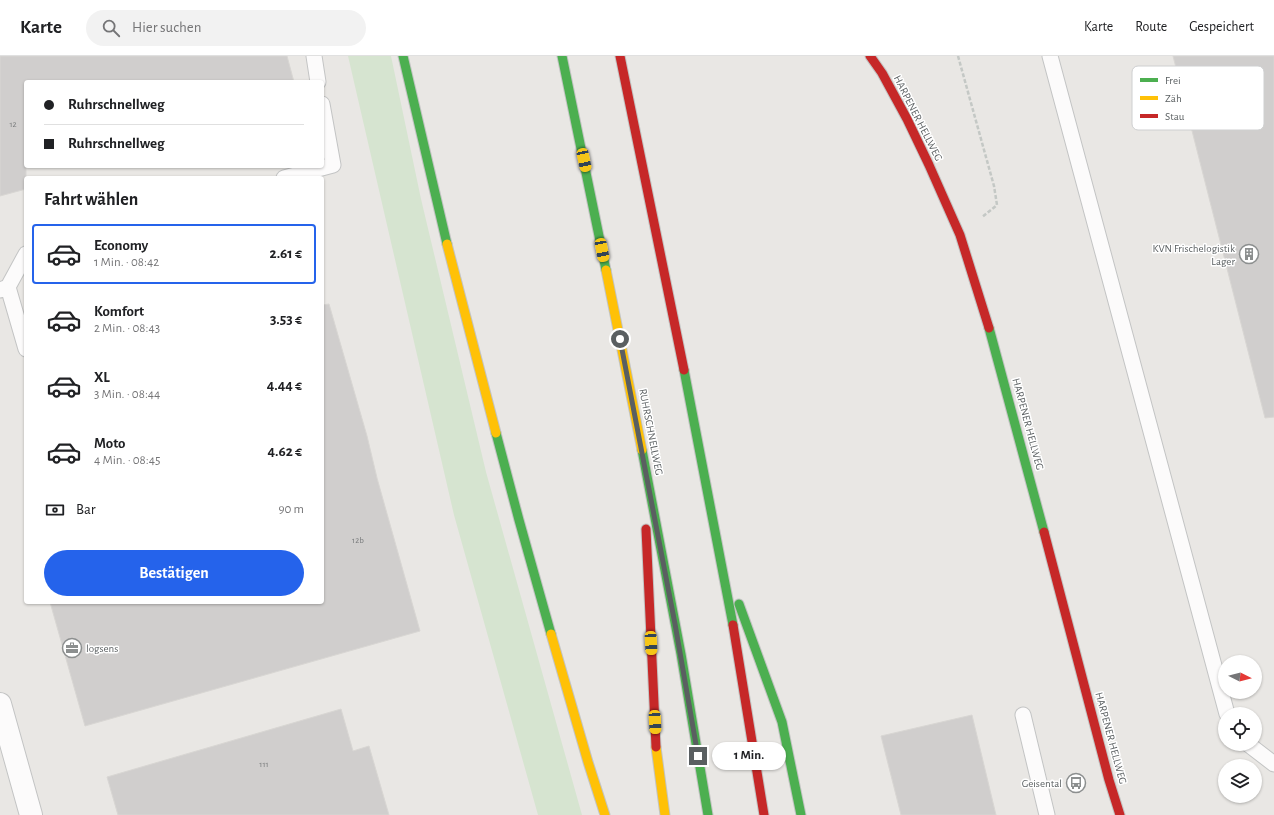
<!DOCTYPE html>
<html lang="de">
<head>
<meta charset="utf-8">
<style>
  :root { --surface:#fff; --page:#f2f2f2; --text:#202124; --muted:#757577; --line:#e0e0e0; --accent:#2563eb }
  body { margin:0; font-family:"Alegreya Sans",sans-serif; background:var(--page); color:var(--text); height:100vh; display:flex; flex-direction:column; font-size:15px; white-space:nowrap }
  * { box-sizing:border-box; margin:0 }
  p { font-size:13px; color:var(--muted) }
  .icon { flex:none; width:22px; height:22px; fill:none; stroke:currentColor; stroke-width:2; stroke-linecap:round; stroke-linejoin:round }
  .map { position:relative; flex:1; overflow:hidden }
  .drawer { position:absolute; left:24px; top:120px; width:300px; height:428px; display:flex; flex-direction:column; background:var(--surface); border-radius:4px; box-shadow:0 1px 3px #0004 }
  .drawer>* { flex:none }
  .hud { position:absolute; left:24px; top:24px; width:300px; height:88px; border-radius:4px; box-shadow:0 1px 3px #0004; display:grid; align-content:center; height:88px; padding:0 20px; background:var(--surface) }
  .needle { width:26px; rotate:96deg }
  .controls { position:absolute; left:1218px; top:599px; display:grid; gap:8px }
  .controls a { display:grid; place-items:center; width:44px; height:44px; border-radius:50%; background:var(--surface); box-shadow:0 1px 3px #0004; font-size:20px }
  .end { position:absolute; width:18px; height:18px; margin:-9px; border:5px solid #5a5f61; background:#fff; box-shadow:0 0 0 2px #fff }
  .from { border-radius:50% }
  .bubble { position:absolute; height:28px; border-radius:14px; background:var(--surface); box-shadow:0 1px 3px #0004; font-size:13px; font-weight:600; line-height:28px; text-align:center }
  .car { position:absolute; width:12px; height:24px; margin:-12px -6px; border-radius:5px; box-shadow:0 0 3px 1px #0007; background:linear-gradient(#f5c518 24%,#345 0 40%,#f5c518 0 76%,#345 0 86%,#f5c518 0) }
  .hud b { display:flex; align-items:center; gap:14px; height:38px; font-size:15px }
  .hud b+b { border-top:1px solid var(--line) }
  .hud i { width:10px; height:10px; background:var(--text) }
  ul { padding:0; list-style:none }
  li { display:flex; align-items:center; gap:12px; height:60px; margin:0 8px 6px; padding:0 12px; border:2px solid transparent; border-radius:4px }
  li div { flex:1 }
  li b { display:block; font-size:15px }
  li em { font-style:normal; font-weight:600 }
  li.selected { border-color:var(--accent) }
  li>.icon { width:36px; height:36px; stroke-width:1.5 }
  h2 { padding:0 20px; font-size:18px; line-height:48px }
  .pay { display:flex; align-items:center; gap:10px; height:44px; padding:0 20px; font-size:15px }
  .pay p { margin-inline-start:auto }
  .primary-button { display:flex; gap:8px; margin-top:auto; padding:8px 20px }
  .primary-button a { flex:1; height:46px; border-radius:24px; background:var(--accent); color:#fff; font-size:16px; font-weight:600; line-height:46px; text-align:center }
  header { display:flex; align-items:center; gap:24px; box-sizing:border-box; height:56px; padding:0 20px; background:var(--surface); border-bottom:1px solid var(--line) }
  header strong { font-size:19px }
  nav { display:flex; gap:22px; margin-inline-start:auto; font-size:14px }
  .search { width:280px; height:36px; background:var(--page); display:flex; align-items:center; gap:10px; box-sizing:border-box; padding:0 14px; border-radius:22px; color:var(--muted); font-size:15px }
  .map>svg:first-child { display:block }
  .green { fill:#d6e4d0 }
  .building { fill:#d0cecd; stroke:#d8d6d3 }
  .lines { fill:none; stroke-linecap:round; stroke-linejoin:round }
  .lane-casing { stroke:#c3c4c4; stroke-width:17 }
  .street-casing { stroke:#c3c4c4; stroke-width:24 }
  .fast-casing { stroke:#c3c4c3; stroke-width:11 }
  .slow-casing { stroke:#c3c4c3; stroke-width:11 }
  .jam-casing { stroke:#c3c4c3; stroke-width:11 }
  .path { stroke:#c4c8c5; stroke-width:2.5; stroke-dasharray:4 2; stroke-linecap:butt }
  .lane { stroke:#fcfbfb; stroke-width:15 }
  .street { stroke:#fcfbfb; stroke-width:22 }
  .fast { stroke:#4caf50; stroke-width:9 }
  .slow { stroke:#ffc107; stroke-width:9 }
  .jam { stroke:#c62828; stroke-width:9 }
  .route { stroke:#5a5f61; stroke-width:5 }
  .labels { text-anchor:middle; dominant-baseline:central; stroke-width:3; stroke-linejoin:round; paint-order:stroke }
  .number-label { font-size:9px; fill:#797c7d }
  .street-label { font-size:11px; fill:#5a5f61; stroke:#fff }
  .poi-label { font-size:11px; fill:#5a5f61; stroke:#fff; text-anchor:end }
  .key { fill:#fff; stroke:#cecfd0; stroke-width:1 }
  .key-label { font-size:11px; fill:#5a5f61 }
</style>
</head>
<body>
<header>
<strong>Karte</strong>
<div class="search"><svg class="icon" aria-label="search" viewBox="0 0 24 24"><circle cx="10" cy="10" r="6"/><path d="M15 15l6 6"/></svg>Hier suchen</div>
<nav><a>Karte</a><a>Route</a><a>Gespeichert</a></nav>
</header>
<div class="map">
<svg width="1274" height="759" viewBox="0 0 1274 759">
  <rect width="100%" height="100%" fill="#e9e7e4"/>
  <path class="green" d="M348,0H391L421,143L486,416L582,759H538L454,459Z"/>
  <path class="building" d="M0,0H287L294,26H26V133L0,140Z
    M1173,0H1274V361L1265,362Z
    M329,248L367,380L377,422L420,575L85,670L50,546H322V249Z
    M341,653L353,695L369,690L389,759H118L107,721Z
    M972,659L996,759H901L881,680Z"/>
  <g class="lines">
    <g class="lane-casing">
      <path id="lane" d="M314,0L318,26
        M1050,0L1227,658
        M284,122L333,109L322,48
        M8,231L26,293
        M0,234L8,231L26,198
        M1023,659L1047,759
        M1248,688L1274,708"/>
    </g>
    <g class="street-casing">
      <path id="street" d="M0,648L31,759"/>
    </g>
    <g class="fast-casing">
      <path id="fast" d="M403,0L447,188
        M562,0L606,214
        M989,272L1044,476
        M684,314L733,569
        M496,377L519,464L551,578
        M642,394L681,598L708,759
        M739,548L782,666L801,759"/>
    </g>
    <g class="slow-casing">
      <path id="slow" d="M447,188L496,377
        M606,214L642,394
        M551,578L588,706L605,759
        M656,691L665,759"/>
    </g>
    <g class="jam-casing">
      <path id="jam" d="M620,0L684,314
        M870,0L882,17L907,63L929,109L960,179L989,272
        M646,473L656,691
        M1044,476L1109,724L1120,759
        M733,569L764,759"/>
    </g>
    <path class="path" d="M958,0L994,130L997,149L982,161"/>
    <use href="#lane" class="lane"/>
    <use href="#street" class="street"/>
    <use href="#fast" class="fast"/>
    <use href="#slow" class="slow"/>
    <use href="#jam" class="jam"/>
  </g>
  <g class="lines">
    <path class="route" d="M620,283L675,568L698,700"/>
  </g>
  <defs>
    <g id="building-ring" transform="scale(1)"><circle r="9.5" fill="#fff" stroke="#8c8f8f" stroke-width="1.5"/><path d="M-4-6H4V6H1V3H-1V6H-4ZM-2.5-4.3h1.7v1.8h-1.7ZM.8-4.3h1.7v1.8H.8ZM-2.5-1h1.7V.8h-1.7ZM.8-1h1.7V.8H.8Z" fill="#8c8f8f"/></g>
    <g id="office-ring" transform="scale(1)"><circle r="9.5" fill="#fff" stroke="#8c8f8f" stroke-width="1.5"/><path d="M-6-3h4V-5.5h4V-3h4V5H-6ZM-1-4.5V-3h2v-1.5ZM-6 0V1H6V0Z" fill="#8c8f8f"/></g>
    <g id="bus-ring" transform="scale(1)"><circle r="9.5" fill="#fff" stroke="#8c8f8f" stroke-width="1.5"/><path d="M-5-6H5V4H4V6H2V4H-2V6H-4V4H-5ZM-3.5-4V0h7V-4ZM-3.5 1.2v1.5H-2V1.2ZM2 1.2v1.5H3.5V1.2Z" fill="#8c8f8f"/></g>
  </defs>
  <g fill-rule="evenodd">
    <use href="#building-ring" x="1249" y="198"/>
    <use href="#office-ring" x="72" y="592"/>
    <use href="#bus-ring" x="1076" y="727"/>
  </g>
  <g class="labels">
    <g class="number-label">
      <text x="13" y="68">12</text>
      <text x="358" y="484">12b</text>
      <text x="264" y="708">111</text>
    </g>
    <g class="street-label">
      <text transform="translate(918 62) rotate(63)">HARPENER HELLWEG</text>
      <text transform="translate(1028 368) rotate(75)">HARPENER HELLWEG</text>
      <text transform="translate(651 376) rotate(79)">RUHRSCHNELLWEG</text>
      <text transform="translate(1111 682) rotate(75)">HARPENER HELLWEG</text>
    </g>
    <g class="poi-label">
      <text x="1235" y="192">KVN Frischelogistik<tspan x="1235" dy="13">Lager</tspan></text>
      <text x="86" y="592" text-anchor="start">logsens</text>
      <text x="1062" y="727">Geisental</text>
    </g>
  </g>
  <rect x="1132" y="10" width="132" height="64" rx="6" class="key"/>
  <rect x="1140" y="22" width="18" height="4" fill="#4caf50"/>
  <rect x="1140" y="40" width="18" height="4" fill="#ffc107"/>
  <rect x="1140" y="58" width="18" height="4" fill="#c62828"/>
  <g class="key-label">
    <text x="1165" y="28">Frei</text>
    <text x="1165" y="46">Zäh</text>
    <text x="1165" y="64">Stau</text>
  </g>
</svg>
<div class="controls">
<a><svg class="needle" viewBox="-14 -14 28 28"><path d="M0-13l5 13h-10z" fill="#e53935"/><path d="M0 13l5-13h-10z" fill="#757577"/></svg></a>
<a><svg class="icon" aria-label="locate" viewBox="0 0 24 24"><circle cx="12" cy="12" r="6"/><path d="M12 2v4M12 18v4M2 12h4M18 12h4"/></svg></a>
<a><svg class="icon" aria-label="layers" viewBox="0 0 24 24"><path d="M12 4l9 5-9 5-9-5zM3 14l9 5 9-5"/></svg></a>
</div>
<i class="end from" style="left:620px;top:283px"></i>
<i class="end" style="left:698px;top:700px"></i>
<div class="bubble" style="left:712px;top:686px;width:74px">1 Min.</div>
<i class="car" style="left:584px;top:104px;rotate:168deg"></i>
<i class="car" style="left:602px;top:194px;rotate:169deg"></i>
<i class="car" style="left:651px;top:587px;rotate:177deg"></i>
<i class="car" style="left:655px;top:666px;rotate:177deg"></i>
<div class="hud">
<b><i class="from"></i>Ruhrschnellweg</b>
<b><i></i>Ruhrschnellweg</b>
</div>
<section class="drawer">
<h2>Fahrt wählen</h2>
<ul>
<li class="selected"><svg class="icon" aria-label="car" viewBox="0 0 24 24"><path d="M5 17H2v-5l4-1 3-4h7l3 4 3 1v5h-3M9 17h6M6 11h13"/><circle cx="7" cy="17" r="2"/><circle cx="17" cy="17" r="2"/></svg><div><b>Economy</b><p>1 Min. · 08:42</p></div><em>2.61 €</em></li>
<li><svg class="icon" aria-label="car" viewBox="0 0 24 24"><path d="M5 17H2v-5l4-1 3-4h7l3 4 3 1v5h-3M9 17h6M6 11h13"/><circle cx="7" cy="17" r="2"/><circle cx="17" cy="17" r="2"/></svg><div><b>Komfort</b><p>2 Min. · 08:43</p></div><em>3.53 €</em></li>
<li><svg class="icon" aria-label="car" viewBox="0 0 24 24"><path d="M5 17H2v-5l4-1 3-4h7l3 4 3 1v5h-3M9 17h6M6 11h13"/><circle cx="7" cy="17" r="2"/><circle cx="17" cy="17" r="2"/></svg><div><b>XL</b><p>3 Min. · 08:44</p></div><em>4.44 €</em></li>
<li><svg class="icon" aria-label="car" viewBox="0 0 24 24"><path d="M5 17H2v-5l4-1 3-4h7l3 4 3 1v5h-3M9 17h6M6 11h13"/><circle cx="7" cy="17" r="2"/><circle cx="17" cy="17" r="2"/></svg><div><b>Moto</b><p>4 Min. · 08:45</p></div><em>4.62 €</em></li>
</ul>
<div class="pay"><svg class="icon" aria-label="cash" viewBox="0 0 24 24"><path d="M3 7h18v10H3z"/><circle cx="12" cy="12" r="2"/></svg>Bar<p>90 m</p></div>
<div class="primary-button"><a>Bestätigen</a></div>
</section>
</div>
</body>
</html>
